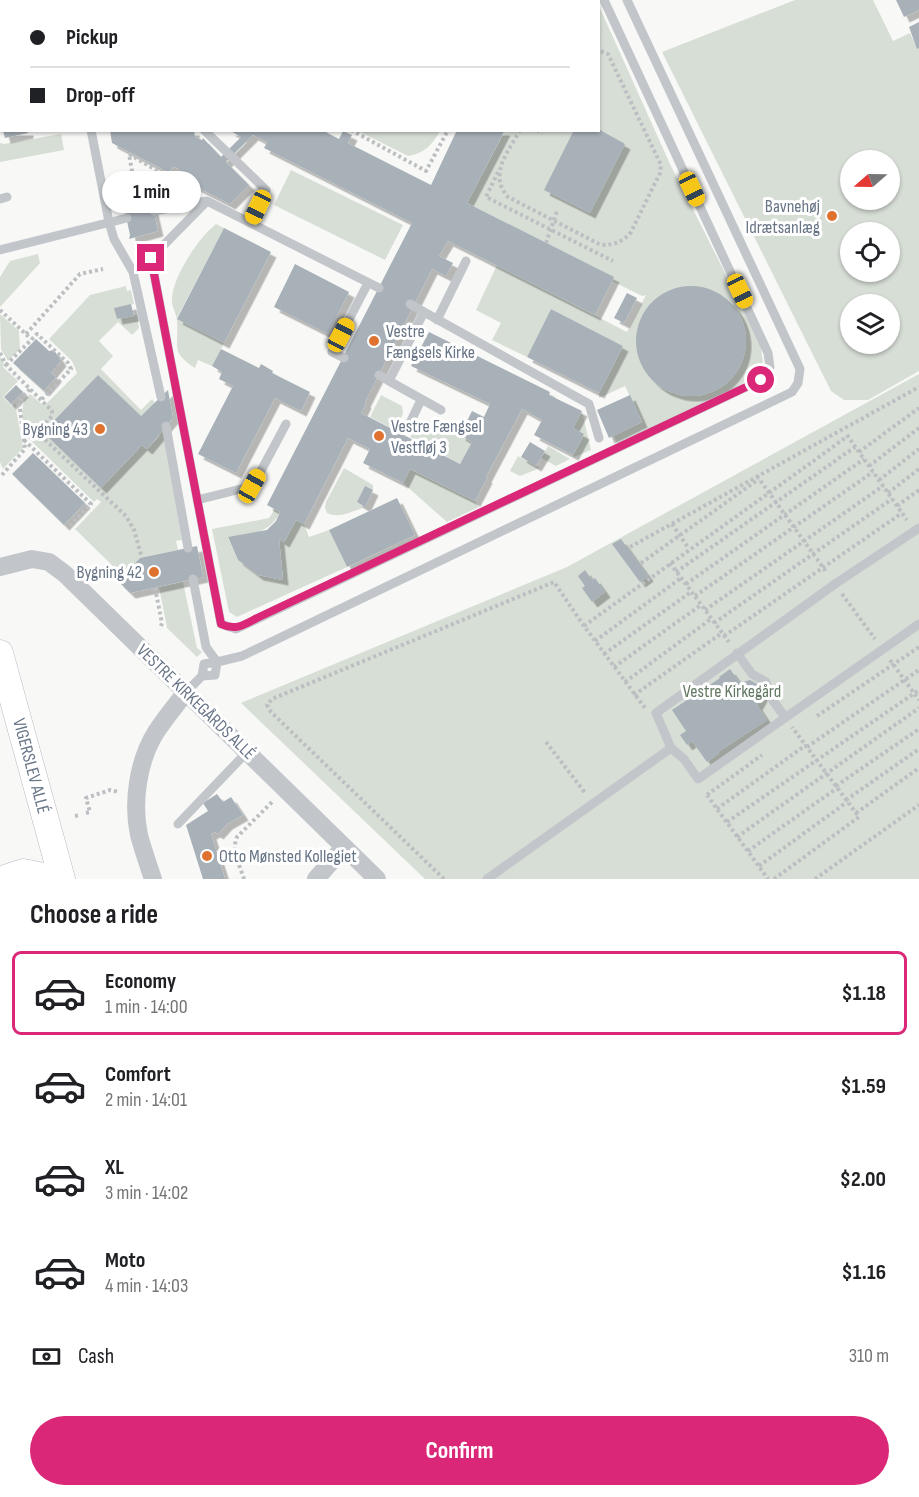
<!DOCTYPE html>
<html lang="en">
<head>
<meta charset="utf-8">
<style>
  :root { --surface:#fff; --page:#f2f2f2; --text:#202124; --muted:#757577; --line:#e0e0e0; --accent:#db2777 }
  body { margin:0; font-family:"Sofia Sans Condensed",sans-serif; background:var(--page); color:var(--text); height:100vh; display:flex; flex-direction:column; font-size:22px; white-space:nowrap }
  * { box-sizing:border-box; margin:0 }
  p { font-size:20px; color:var(--muted) }
  .icon { flex:none; width:33px; height:33px; fill:none; stroke:currentColor; stroke-width:2; stroke-linecap:round; stroke-linejoin:round }
  .map { position:relative; height:879px; overflow:hidden }
  .side { display:flex; flex-direction:column; background:var(--surface); flex:1 }
  .side>* { flex:none }
  .top-card { position:absolute; left:0px; top:0px; width:600px; height:132px; box-shadow:0 2px 4px #0004; display:grid; align-content:center; height:132px; padding:0 30px; background:var(--surface) }
  .needle { width:39px; rotate:250deg }
  .tools { position:absolute; left:840px; top:150px; display:grid; gap:12px }
  .tools a { display:grid; place-items:center; width:60px; height:60px; border-radius:50%; background:var(--surface); box-shadow:0 2px 4px #0004; font-size:30px }
  .end { position:absolute; width:27px; height:27px; margin:-14px; border:8px solid #db2777; background:#fff; box-shadow:0 0 0 3px #fff }
  .from { border-radius:50% }
  .bubble { position:absolute; height:42px; border-radius:21px; background:var(--surface); box-shadow:0 2px 4px #0004; font-size:20px; font-weight:700; line-height:42px; text-align:center }
  .car { position:absolute; width:18px; height:36px; margin:-18px -9px; border-radius:8px; box-shadow:0 0 4px 2px #0007; background:linear-gradient(#f5c518 24%,#345 0 40%,#f5c518 0 76%,#345 0 86%,#f5c518 0) }
  .top-card b { display:flex; align-items:center; gap:21px; height:57px; font-size:22px }
  .top-card b+b { border-top:2px solid var(--line) }
  .top-card i { width:15px; height:15px; background:var(--text) }
  ul { padding:0; list-style:none }
  li { display:flex; align-items:center; gap:18px; height:84px; margin:0 12px 9px; padding:0 18px; border:3px solid transparent; border-radius:9px }
  li div { flex:1 }
  li b { display:block; font-size:22px }
  li em { font-style:normal; font-weight:700 }
  li.current { border-color:var(--accent) }
  li>.icon { width:54px; height:54px; stroke-width:1.5 }
  h2 { padding:0 30px; font-size:27px; line-height:72px }
  .pay { display:flex; align-items:center; gap:15px; height:66px; padding:0 30px; font-size:22px }
  .pay p { margin-inline-start:auto }
  .action { display:flex; gap:12px; margin-top:auto; padding:12px 30px }
  .action a { flex:1; height:69px; border-radius:36px; background:var(--accent); color:#fff; font-size:24px; font-weight:700; line-height:69px; text-align:center }
  .map>svg:first-child { display:block }
  .green { fill:#d7ded6; fill-rule:evenodd }
  .building { fill:#a8b0b8; filter:url(#shadow) }
  .lines { fill:none; stroke-linecap:round; stroke-linejoin:round }
  .secondary-casing { stroke:#b7bbc1; stroke-width:27 }
  .path { stroke:#bcbfc2; stroke-width:4; stroke-dasharray:3 3; stroke-linecap:butt }
  .lane { stroke:#c2c6ca; stroke-width:9 }
  .street { stroke:#c2c6ca; stroke-width:18 }
  .secondary { stroke:#fff; stroke-width:26 }
  .route { stroke:#db2777; stroke-width:8 }
  .poi-dot { fill:#e0722f; stroke:#fff; stroke-width:2 }
  .labels { text-anchor:middle; dominant-baseline:central; stroke-width:6; stroke-linejoin:round; paint-order:stroke }
  .poi-label { font-size:18px; fill:#687587; stroke:#fff; text-anchor:end }
  .park-label { font-size:18px; fill:#647963; stroke:#fff }
  .street-label { font-size:18px; fill:#687587; stroke:#fff }
</style>
</head>
<body>
<div class="map">
<svg width="919" height="879" viewBox="0 0 919 879">
  <defs>
    <filter id="shadow"><feDropShadow dx="5.5" dy="5.5" stdDeviation="0" flood-color="#0004"/></filter>
  </defs>
  <rect width="100%" height="100%" fill="#f8f9f6"/>
  <path class="green" d="M795,0H873L893,41L910,33L917,48H919V371L868,400H844L831,391L662,52ZM850,160H890V200H850ZM850,232H890V272H850ZM850,304H890V344H850Z
    M599,6L670,164L760,342L763,362L754,375L731,391L618,445L613,435L642,422L625,386L599,398V393L623,346L551,309L527,357L492,340L501,323L476,310L497,265L627,332L646,295L642,296L612,281L613,277L467,203L505,131L598,130Z
    M358,131H440C432,145 425,153 408,156Z
    M61,134L64,150L0,162V143L4,144Z
    M291,170L403,225L385,260L274,205Z
    M216,224L224,228L177,318L224,343L212,366L198,360L195,368C170,352 179,347 177,321C177,315 173,309 172,303C170,280 198,238 216,224Z
    M38,254L40,263L0,307V277L10,261Z
    M126,286L127,291L131,290L134,304L115,308L117,319L137,315L139,328L132,335L118,322L99,341L113,356L101,369L141,410L152,399L155,403L141,416L98,375L43,432L101,488L142,445L147,449L160,436L158,434L163,429L182,540L176,541L178,550L140,558L123,576L75,529L101,502L97,499L94,502L25,435L22,412L24,400L30,394L44,406L77,373L72,361L49,339L90,295Z
    M0,314L19,331L20,349L8,361L1,349Z
    M0,356L4,364L3,367L18,381L3,397L12,406L15,403L23,448L3,469L0,462Z
    M919,374V879H425L241,703L567,567Z
    M381,395L402,406L403,414L395,430L370,417Z
    M582,411L591,450L574,457L573,455L584,435L573,428Z
    M424,420H428L472,442L460,464L410,437Z
    M548,446L570,459L556,466L541,458Z
    M518,456L540,468L520,476L510,471Z
    M344,468L373,485V490L365,487L357,502L365,507C353,511 340,519 327,513L325,508L326,502Z
    M410,469L475,501L479,507L447,522L403,483Z
    M275,509L280,512C269,535 251,533 228,538L238,560L258,575L283,580L279,539L285,541L296,520L304,524L309,537L329,530L347,567L237,617L229,612L212,529L269,518Z
    M183,582L197,648L202,652L197,657L167,628L159,587Z"/>
  <path class="building" d="M896,0H919V10L904,17Z
    M919,22V48L917,49L909,27Z
    M3,130H28V133L5,138Z
    M110,130H194L195,137L202,140L203,138L221,157L241,137L229,130H322L339,139L343,131L352,135L348,143L431,185L457,130H505L467,203L614,277L595,315L448,241L439,256L453,263L446,276L432,269L365,402L366,403L361,413L460,464L472,442L460,435L472,411L484,417L490,404L411,366L429,332L550,392L549,395L582,411L573,428L584,434L573,455L534,435L542,420L522,409L486,477L487,478L475,501L410,469L403,483L363,463L370,449L348,438L304,524L296,520L284,542L279,539L283,580L258,575L238,560L228,537L267,530L276,521L280,512L267,505L412,223L264,148L267,142L253,135L226,162L249,185L230,204L181,179L179,169L174,167L168,172L112,143Z
    M574,130H600L625,144L590,213L544,190Z
    M147,183L158,231L129,239L130,235L122,198H133L131,186Z
    M224,228L271,252L224,343L177,319Z
    M295,264L349,292L328,334L274,307Z
    M636 341a55 55 0 1 1 110 0a55 55 0 1 1-110 0Z
    M627,293L637,298L624,323L614,318Z
    M131,304L134,316L117,319L114,308Z
    M551,309L623,346L599,393L527,357Z
    M36,339L49,351L54,350L61,361L51,373L56,377L44,391L13,363Z
    M221,349L259,368L261,364L273,371L272,373L310,392L301,411L275,398L236,473L198,454L233,386L219,379L222,372L212,366Z
    M98,375L141,416L168,390L173,418L147,449L142,445L101,488L43,432Z
    M16,385L23,392L11,404L4,397Z
    M630,395L642,422L609,438L597,410Z
    M530,442L545,451L536,466L521,457Z
    M33,453L85,503L64,525L12,474Z
    M365,486L373,490L365,507L357,502Z
    M397,498L415,535L347,567L329,530Z
    M621,539L648,576L640,582L612,544Z
    M197,546L203,577L130,593L118,581L140,558Z
    M585,570L592,580L595,578L605,592L592,602L582,588L585,586L578,576Z
    M730,669L740,683L750,680L761,686L762,696L757,705L767,720L718,752L719,753L707,762L692,741L687,745L680,735L686,731L672,710L720,678L719,677Z
    M217,794L223,802L231,797L243,815L227,824L218,834L215,832L211,834L225,879H203L186,825L208,811L203,803Z"/>
  <g class="lines">
    <g class="secondary-casing">
      <path id="secondary" d="M0,653L62,879
        M2,879L23,872L59,879"/>
    </g>
    <path class="path" d="M351,130L426,171L448,130
      M520,130C508,152 488,175 508,197L601,245C614,245 623,242 631,232L660,173L661,165L608,54L598,50
      M537,130L542,134
      M498,172L486,197L613,261
      M168,178L161,182L133,177L129,154L188,189
      M546,243L557,211
      M0,310L31,339
      M26,334L80,274L103,269
      M0,353L6,365L52,411V416L40,429V435L126,516L134,530L142,558
      M6,365L37,334L68,363L71,369L41,400
      M847,435L907,520
      M24,440L91,504L70,525
      M859,452L919,408
      M869,466L919,428
      M2,475L25,449L19,401L30,389
      M757,476L827,573
      M879,480L919,449
      M888,493L919,469
      M897,506L919,490
      M672,524L689,549
      M630,547L919,387
      M641,563L759,479
      M670,563L729,642
      M676,572L855,447
      M686,584L864,459
      M155,588L162,623L160,629
      M842,594L875,639
      M695,596L873,472
      M705,610L883,486
      M714,623L892,499
      M584,626L848,436
      M724,636L902,513
      M595,641L681,578
      M604,654L691,592
      M890,660L919,700
      M614,667L701,605
      M625,682L711,619
      M634,695L722,633
      M817,716L919,647
      M546,742L586,794
      M807,747L919,670
      M836,786L919,729
      M707,795L762,755
      M707,795L768,879
      M846,800L919,749
      M717,809L806,745
      M86,813L90,812L86,798L110,790L119,792
      M856,813L919,768
      M75,816L80,815
      M727,822L919,690
      M737,837L919,708
      M748,851L837,788
      M759,866L847,802
      M244,879C240,866 231,850 237,837L273,801
      M444,879L271,712L267,705L272,699L554,582L584,626L645,708
      M774,879L859,817L792,727
      M815,879L919,805"/>
    <path class="lane" d="M532,0L535,2
      M91,2L99,0
      M506,2L512,0
      M91,130L109,222L114,239L133,272L161,397
      M204,130L266,190L250,223
      M0,199L7,197
      M207,201L151,258L221,624L236,629L761,380L770,367L768,353L604,0
      M154,211L207,201L379,288
      M0,250L127,218
      M410,304L424,312
      M437,320L466,261
      M344,358L332,352L368,283
      M379,375L389,381
      M441,410L389,381L424,312L589,404L599,438
      M410,423L421,400
      M166,426L188,548
      M197,500L253,486L286,424
      M919,528L835,584L656,713L671,748L684,759L698,779L919,624
      M193,579L206,647L217,662L242,656L792,392L798,383L800,369L627,0
      M737,653L752,674L766,682L771,698L785,717
      M186,692L202,676L215,675L217,662L204,664L202,676
      M178,824L247,752
      M487,879L671,748"/>
    <path class="street" d="M0,567L32,559L49,562L65,574L377,879
      M153,879C148,864 143,850 139,835C132,802 138,761 156,732C165,718 176,705 186,692
      M316,879L344,847"/>
    <use href="#secondary" class="secondary"/>
  </g>
  <g class="lines">
    <path class="route" d="M151,258L221,624C235,631 244,625 257,618L761,380"/>
  </g>
  <g class="poi-dot">
    <circle cx="832" cy="216" r="6"/>
    <circle cx="374" cy="341" r="6"/>
    <circle cx="100" cy="429" r="6"/>
    <circle cx="379" cy="436" r="6"/>
    <circle cx="154" cy="572" r="6"/>
    <circle cx="207" cy="856" r="6"/>
  </g>
  <g class="labels">
    <g class="poi-label">
      <text x="820" y="206">Bavnehøj<tspan x="820" dy="21">Idrætsanlæg</tspan></text>
      <text x="386" y="331" text-anchor="start">Vestre<tspan x="386" dy="21">Fængsels Kirke</tspan></text>
      <text x="391" y="426" text-anchor="start">Vestre Fængsel<tspan x="391" dy="21">Vestfløj 3</tspan></text>
      <text x="88" y="429">Bygning 43</text>
      <text x="142" y="572">Bygning 42</text>
      <text x="219" y="856" text-anchor="start">Otto Mønsted Kollegiet</text>
    </g>
    <g class="park-label">
      <text x="732" y="691">Vestre Kirkegård</text>
    </g>
    <g class="street-label">
      <text transform="translate(196 702) rotate(44)">VESTRE KIRKEGÅRDS ALLÉ</text>
      <text transform="translate(31 766) rotate(75)">VIGERSLEV ALLÉ</text>
    </g>
  </g>
</svg>
<div class="tools">
<a><svg class="needle" viewBox="-14 -14 28 28"><path d="M0-13l5 13h-10z" fill="#e53935"/><path d="M0 13l5-13h-10z" fill="#757577"/></svg></a>
<a><svg class="icon" aria-label="locate" viewBox="0 0 24 24"><circle cx="12" cy="12" r="6"/><path d="M12 2v4M12 18v4M2 12h4M18 12h4"/></svg></a>
<a><svg class="icon" aria-label="layers" viewBox="0 0 24 24"><path d="M12 4l9 5-9 5-9-5zM3 14l9 5 9-5"/></svg></a>
</div>
<i class="end from" style="left:761px;top:380px"></i>
<i class="end" style="left:151px;top:258px"></i>
<div class="bubble" style="left:102px;top:171px;width:99px">1 min</div>
<i class="car" style="left:692px;top:189px;rotate:155deg"></i>
<i class="car" style="left:258px;top:207px;rotate:205deg"></i>
<i class="car" style="left:740px;top:291px;rotate:155deg"></i>
<i class="car" style="left:341px;top:335px;rotate:28deg"></i>
<i class="car" style="left:252px;top:486px;rotate:29deg"></i>
<div class="top-card">
<b><i class="from"></i>Pickup</b>
<b><i></i>Drop-off</b>
</div>
</div>
<section class="side">
<h2>Choose a ride</h2>
<ul>
<li class="current"><svg class="icon" aria-label="car" viewBox="0 0 24 24"><path d="M5 17H2v-5l4-1 3-4h7l3 4 3 1v5h-3M9 17h6M6 11h13"/><circle cx="7" cy="17" r="2"/><circle cx="17" cy="17" r="2"/></svg><div><b>Economy</b><p>1 min · 14:00</p></div><em>$1.18</em></li>
<li><svg class="icon" aria-label="car" viewBox="0 0 24 24"><path d="M5 17H2v-5l4-1 3-4h7l3 4 3 1v5h-3M9 17h6M6 11h13"/><circle cx="7" cy="17" r="2"/><circle cx="17" cy="17" r="2"/></svg><div><b>Comfort</b><p>2 min · 14:01</p></div><em>$1.59</em></li>
<li><svg class="icon" aria-label="car" viewBox="0 0 24 24"><path d="M5 17H2v-5l4-1 3-4h7l3 4 3 1v5h-3M9 17h6M6 11h13"/><circle cx="7" cy="17" r="2"/><circle cx="17" cy="17" r="2"/></svg><div><b>XL</b><p>3 min · 14:02</p></div><em>$2.00</em></li>
<li><svg class="icon" aria-label="car" viewBox="0 0 24 24"><path d="M5 17H2v-5l4-1 3-4h7l3 4 3 1v5h-3M9 17h6M6 11h13"/><circle cx="7" cy="17" r="2"/><circle cx="17" cy="17" r="2"/></svg><div><b>Moto</b><p>4 min · 14:03</p></div><em>$1.16</em></li>
</ul>
<div class="pay"><svg class="icon" aria-label="cash" viewBox="0 0 24 24"><path d="M3 7h18v10H3z"/><circle cx="12" cy="12" r="2"/></svg>Cash<p>310 m</p></div>
<div class="action"><a>Confirm</a></div>
</section>
</body>
</html>
